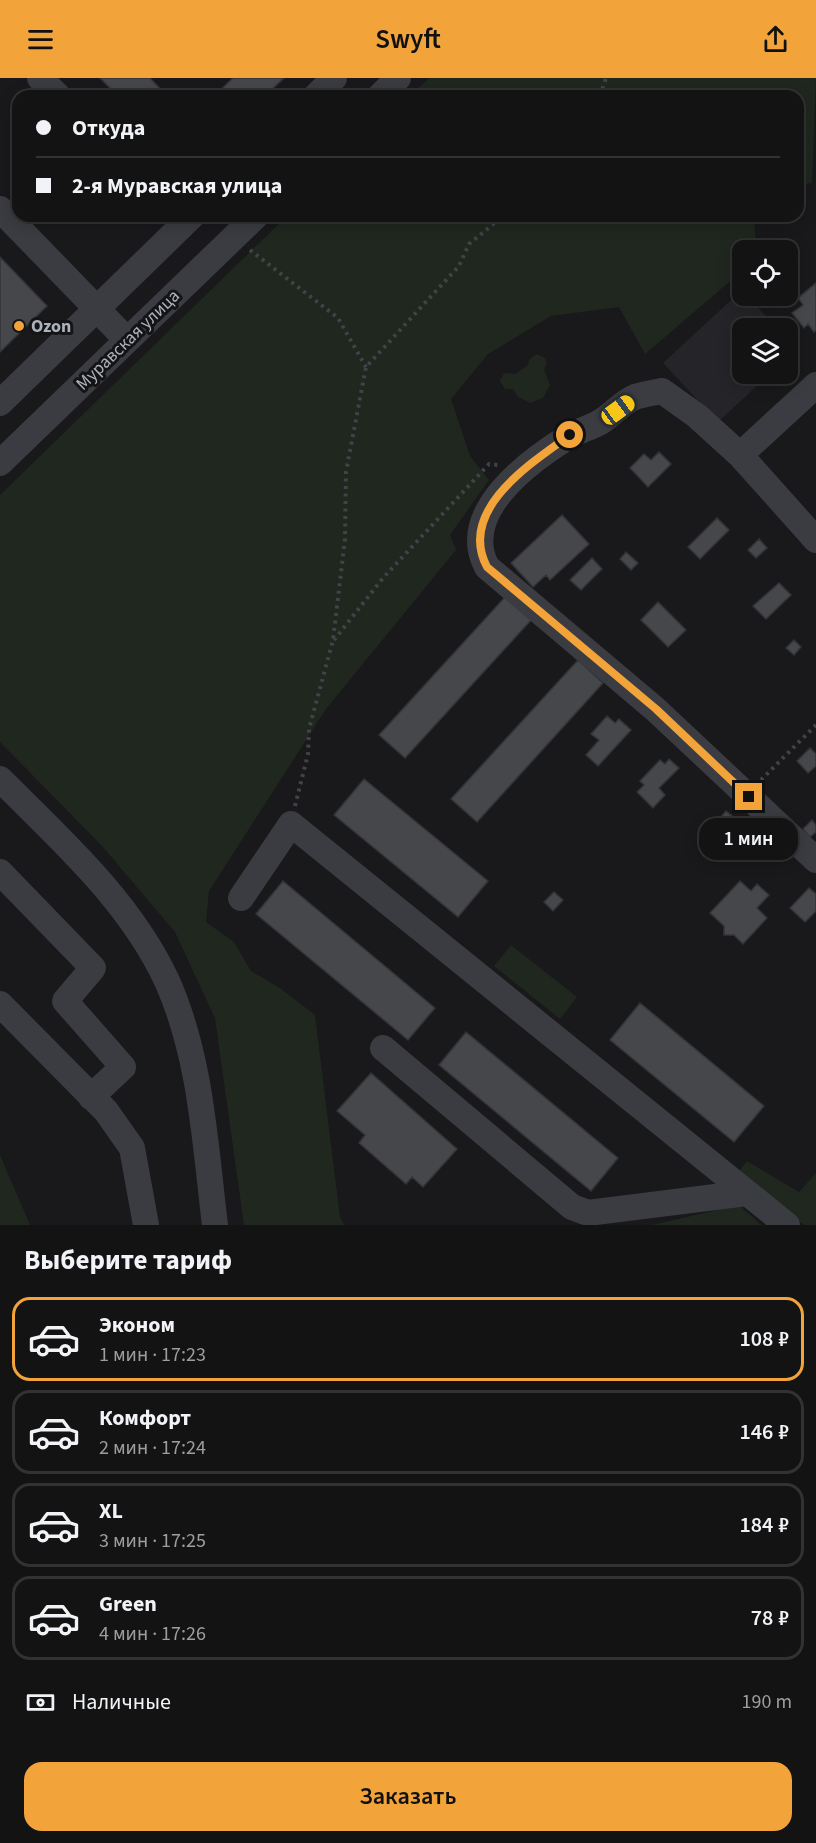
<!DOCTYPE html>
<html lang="ru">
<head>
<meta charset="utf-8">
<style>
  :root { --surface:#131314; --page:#202022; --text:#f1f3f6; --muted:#9d9ea0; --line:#323234; --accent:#f2a43b }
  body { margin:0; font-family:"Source Sans 3",sans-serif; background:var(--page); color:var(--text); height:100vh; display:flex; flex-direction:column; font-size:22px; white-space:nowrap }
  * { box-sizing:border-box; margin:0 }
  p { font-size:20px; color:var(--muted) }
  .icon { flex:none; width:33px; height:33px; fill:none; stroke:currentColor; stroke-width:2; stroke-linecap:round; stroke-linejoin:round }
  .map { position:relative; height:1147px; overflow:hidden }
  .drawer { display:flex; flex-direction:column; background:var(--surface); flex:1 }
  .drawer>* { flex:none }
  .hud { position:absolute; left:12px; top:12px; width:792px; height:132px; border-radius:18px; box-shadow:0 3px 15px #0003,0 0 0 2px var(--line); display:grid; align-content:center; height:132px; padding:0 24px; background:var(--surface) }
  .buttons { position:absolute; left:732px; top:162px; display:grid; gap:12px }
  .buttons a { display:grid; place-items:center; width:66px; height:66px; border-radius:12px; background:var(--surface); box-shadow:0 3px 15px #0003,0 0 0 2px var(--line); font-size:30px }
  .end { position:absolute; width:27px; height:27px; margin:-14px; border:8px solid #f2a43b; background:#111; box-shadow:0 0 0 3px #111 }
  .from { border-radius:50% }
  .bubble { position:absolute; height:42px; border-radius:18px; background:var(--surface); box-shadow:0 3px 15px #0003,0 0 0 2px var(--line); font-size:20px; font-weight:600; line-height:42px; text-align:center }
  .car { position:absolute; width:18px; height:36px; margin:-18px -9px; border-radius:8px; box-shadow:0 0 4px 2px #0007; background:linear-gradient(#f5c518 24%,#345 0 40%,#f5c518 0 76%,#345 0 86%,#f5c518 0) }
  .hud b { display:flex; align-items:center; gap:21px; height:57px; font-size:22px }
  .hud b+b { border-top:2px solid var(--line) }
  .hud i { width:15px; height:15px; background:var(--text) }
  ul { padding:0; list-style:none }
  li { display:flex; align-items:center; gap:18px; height:84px; margin:0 12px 9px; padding:0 12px; border:3px solid var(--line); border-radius:18px }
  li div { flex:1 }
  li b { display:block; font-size:22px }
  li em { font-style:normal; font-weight:600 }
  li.selected { border-color:var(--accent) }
  li>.icon { width:54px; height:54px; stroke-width:1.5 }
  h2 { padding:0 24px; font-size:27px; line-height:72px }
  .pay { display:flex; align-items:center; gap:15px; height:66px; padding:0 24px; font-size:22px }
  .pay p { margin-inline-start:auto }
  .action { display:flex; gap:12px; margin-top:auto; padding:12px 24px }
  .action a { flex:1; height:69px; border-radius:18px; background:var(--accent); color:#111; font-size:24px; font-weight:600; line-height:69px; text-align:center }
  header { display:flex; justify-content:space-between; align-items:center; height:78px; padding:0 24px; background:var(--accent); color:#111; font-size:27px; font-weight:600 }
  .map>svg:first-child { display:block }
  .built { fill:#252529 }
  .green { fill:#1f271f }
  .building { fill:#46474b; stroke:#333437; stroke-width:1.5 }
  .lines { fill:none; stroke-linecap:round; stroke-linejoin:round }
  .path { stroke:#404348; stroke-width:4; stroke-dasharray:3 4.5; stroke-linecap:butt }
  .minor { stroke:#3a3c41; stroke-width:26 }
  .route { stroke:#f2a43b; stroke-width:8 }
  .poi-dot { fill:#f2a43b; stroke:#141417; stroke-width:2 }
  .labels { text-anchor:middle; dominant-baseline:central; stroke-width:6; stroke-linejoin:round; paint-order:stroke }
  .poi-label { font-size:18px; font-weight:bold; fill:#acb2bb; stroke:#141417; text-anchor:start }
  .street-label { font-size:18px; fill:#acb2bb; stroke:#141417 }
</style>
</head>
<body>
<header><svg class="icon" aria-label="menu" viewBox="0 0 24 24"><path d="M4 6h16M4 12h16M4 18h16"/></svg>Swyft<svg class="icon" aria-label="share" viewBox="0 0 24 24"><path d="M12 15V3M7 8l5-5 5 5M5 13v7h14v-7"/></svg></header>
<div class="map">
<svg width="816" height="1147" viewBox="0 0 816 1147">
  <rect width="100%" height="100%" fill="#19191b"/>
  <path class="built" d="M742,212V218H747L777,250H742V296H770L718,344L663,285Z"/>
  <path class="green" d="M429,0H816L812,105L798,107V18H410Z
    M287,138H754L756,172H742V193L645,276L619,229L551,238L488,276L451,321L470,378L489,402L450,457L456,472L326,631L209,813L206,844L234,864L251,893L280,910L315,937L340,1139L344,1147H244L215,940L175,854L102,768L0,664V417Z
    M537,276L545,280L547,285L544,292L550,307L543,320L530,325L517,318L513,311H505L500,303L504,295L515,296L528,287L529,282Z
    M511,867L577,919L560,941L494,888Z
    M0,1077L30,1147H0Z
    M747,1083L799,1114L816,1095V1147H804L738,1095Z
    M739,1127L761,1147H652Z"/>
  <path class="building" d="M100,0H150L167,18H118Z
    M233,0H284L265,18H214Z
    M0,179L47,228L0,274Z
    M816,205V252L814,254L808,246L804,250L792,235L803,227L798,220Z
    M659,374L671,386L648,409L630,390L644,376L651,382Z
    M562,437L589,466L550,502L546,497L533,509L511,485Z
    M717,440L729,452L700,481L688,469Z
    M759,461L767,470L756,480L748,472Z
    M626,474L638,485L631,492L620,481Z
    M592,480L602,491L581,512L570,502Z
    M779,505L791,517L766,541L753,528Z
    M506,518L532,541L405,680L379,657Z
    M658,524L686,552L668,569L641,542Z
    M794,562L801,569L794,577L786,570Z
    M578,582L603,605L477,744L451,721Z
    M607,638L615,645L619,641L631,652L598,688L586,677L599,662L591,656Z
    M810,670L816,676V688L808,695L797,683Z
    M669,681L679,690L659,710L665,717L653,730L637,714L644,707L640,703L660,682L665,686Z
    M364,701L488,803L458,839L334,737Z
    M726,733L737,742L732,748L740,755L730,767L711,750Z
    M812,742L816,747V754L810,759L803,751Z
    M283,803L435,930L408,962L256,836Z
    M740,803L751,813L757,806L769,817L757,830L767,840L743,866L734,857H724V848L710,835Z
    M809,810L816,816V833L805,844L790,830Z
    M554,814L563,822L553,833L544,824Z
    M640,925L764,1028L734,1064L610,962Z
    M466,954L618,1080L591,1113L439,987Z
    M371,995L457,1071L423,1109L412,1099L406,1106L359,1065L365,1057L337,1033Z"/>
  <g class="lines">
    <path class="path" d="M600,18L606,0
      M250,172L338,240L366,289
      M334,562L383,500L489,386L498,387
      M761,702L816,647
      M295,728L308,676L309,651L333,562L345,461L346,394L366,289L459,188L469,166L503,138"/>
    <path class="minor" d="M40,0L58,18
      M316,18L334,0
      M380,18L398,0
      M0,131L127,262
      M0,325L192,138
      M740,377L816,307
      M0,385L256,138
      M816,462L740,377L697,338L662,313C653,315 643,316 635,319C623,324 613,336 602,343C591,350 579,352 568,359C528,384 458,435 487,489L655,631L816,782
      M0,701C61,762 130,823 167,903C201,979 205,1065 215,1147
      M0,794L93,890L65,923L123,989L91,1019
      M241,820L291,746L787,1147
      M0,926L106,1033L132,1070L146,1147
      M383,970L572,1129L588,1135L747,1115"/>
  </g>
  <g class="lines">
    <path class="route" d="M570,357C531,385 457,432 487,489L656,631L749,719"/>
  </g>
  <circle class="poi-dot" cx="19" cy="248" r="6"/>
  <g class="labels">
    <g class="poi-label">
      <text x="31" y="248">Ozon</text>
    </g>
    <g class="street-label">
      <text transform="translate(128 262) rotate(-44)">Муравская улица</text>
    </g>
  </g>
</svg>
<div class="buttons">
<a><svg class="icon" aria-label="locate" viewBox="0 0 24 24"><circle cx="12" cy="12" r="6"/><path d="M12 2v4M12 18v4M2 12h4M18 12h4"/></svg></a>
<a><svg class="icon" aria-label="layers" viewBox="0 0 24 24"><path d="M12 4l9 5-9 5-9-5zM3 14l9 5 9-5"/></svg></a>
</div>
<i class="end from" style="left:570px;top:357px"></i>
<i class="end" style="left:749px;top:719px"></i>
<div class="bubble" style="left:699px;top:740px;width:99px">1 мин</div>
<i class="car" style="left:618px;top:332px;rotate:54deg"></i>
<div class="hud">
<b><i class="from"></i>Откуда</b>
<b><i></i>2-я Муравская улица</b>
</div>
</div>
<section class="drawer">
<h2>Выберите тариф</h2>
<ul>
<li class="selected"><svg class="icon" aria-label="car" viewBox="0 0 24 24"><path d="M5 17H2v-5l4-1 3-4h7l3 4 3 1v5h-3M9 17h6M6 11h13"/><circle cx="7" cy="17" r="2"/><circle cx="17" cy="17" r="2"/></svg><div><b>Эконом</b><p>1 мин · 17:23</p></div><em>108 ₽</em></li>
<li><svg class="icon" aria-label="car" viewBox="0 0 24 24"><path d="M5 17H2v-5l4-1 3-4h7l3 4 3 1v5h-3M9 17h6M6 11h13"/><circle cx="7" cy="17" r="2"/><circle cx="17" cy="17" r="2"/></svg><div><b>Комфорт</b><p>2 мин · 17:24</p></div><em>146 ₽</em></li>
<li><svg class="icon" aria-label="car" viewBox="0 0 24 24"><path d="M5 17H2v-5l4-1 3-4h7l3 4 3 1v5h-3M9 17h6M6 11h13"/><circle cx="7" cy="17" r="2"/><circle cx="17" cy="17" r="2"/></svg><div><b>XL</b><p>3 мин · 17:25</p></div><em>184 ₽</em></li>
<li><svg class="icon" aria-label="car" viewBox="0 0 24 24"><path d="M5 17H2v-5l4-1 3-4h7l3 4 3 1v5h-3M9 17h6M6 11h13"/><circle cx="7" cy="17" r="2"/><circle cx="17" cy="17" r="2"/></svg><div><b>Green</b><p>4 мин · 17:26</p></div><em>78 ₽</em></li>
</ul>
<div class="pay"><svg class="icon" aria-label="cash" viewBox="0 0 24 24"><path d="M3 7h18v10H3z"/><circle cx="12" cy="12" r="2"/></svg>Наличные<p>190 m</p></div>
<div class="action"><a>Заказать</a></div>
</section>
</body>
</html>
